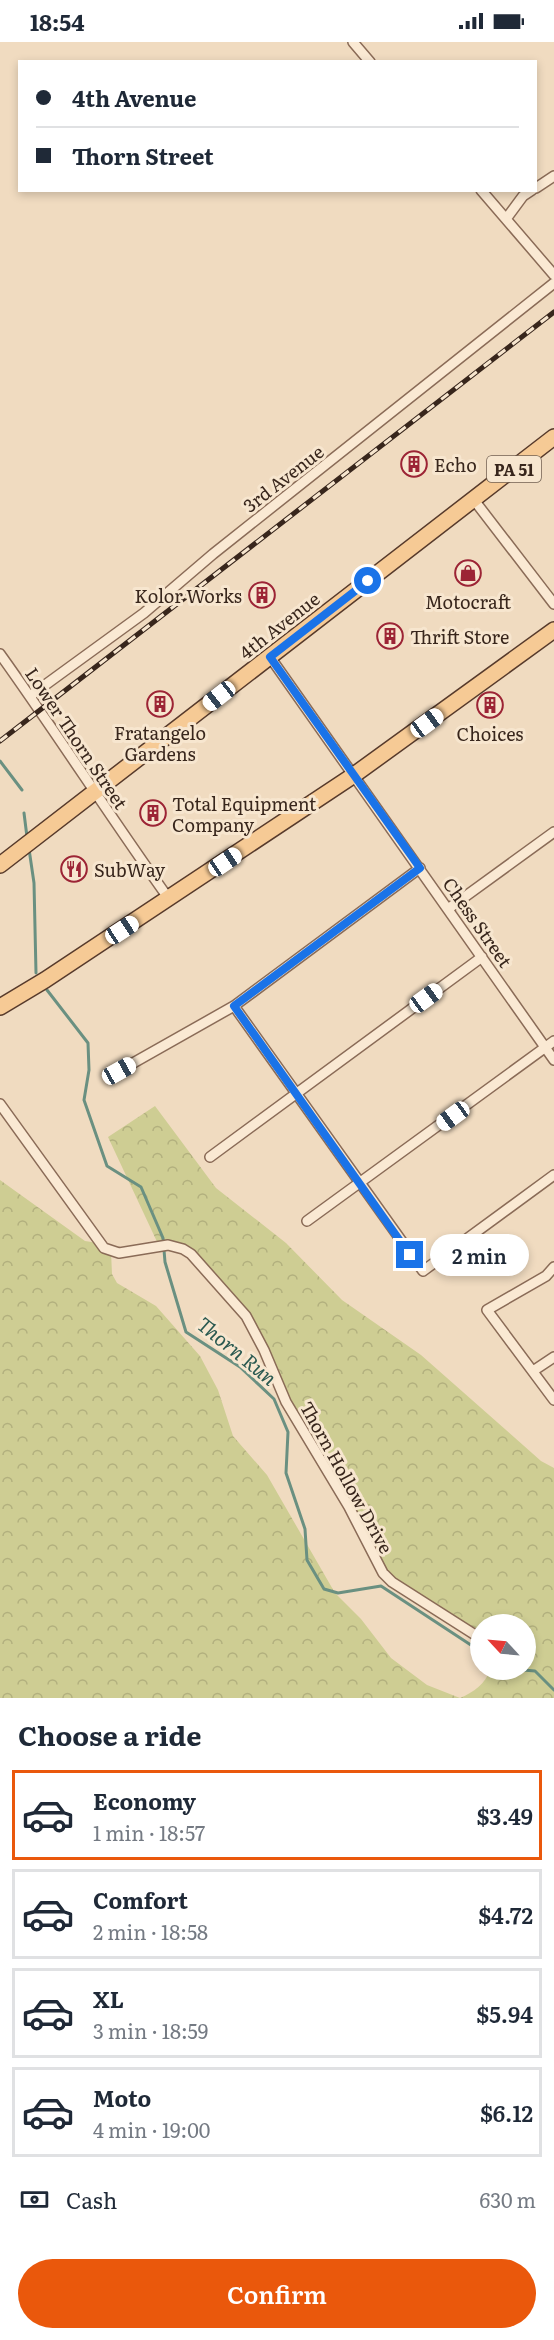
<!DOCTYPE html>
<html lang="en">
<head>
<meta charset="utf-8">
<style>
  :root { --surface:#fff; --page:#f6f6f7; --text:#1f2937; --muted:#747a83; --line:#e0e1e3; --accent:#ea580c }
  body { margin:0; font-family:Literata,serif; background:var(--page); color:var(--text); height:100vh; display:flex; flex-direction:column; font-size:22px; white-space:nowrap }
  * { box-sizing:border-box; margin:0 }
  p { font-size:20px; color:var(--muted) }
  .icon { flex:none; width:33px; height:33px; fill:none; stroke:currentColor; stroke-width:2; stroke-linecap:round; stroke-linejoin:round }
  .map { position:relative; height:1656px; overflow:hidden }
  .details { display:flex; flex-direction:column; background:var(--surface); flex:1 }
  .details>* { flex:none }
  .guide { position:absolute; left:18px; top:18px; width:519px; height:132px; border-radius:0px; box-shadow:0 3px 9px #0003; display:grid; align-content:center; height:132px; padding:0 18px; background:var(--surface) }
  .needle { width:39px; rotate:296deg }
  .buttons { position:absolute; left:470px; top:1572px; display:grid; gap:12px }
  .buttons a { display:grid; place-items:center; width:66px; height:66px; border-radius:50%; background:var(--surface); box-shadow:0 3px 9px #0003; font-size:30px }
  .end { position:absolute; width:27px; height:27px; margin:-14px; border:8px solid #1a73e8; background:#fff; box-shadow:0 0 0 3px #fff }
  .from { border-radius:50% }
  .bubble { position:absolute; height:42px; border-radius:21px; background:var(--surface); box-shadow:0 3px 9px #0003; font-size:20px; font-weight:600; line-height:42px; text-align:center }
  .car { position:absolute; width:18px; height:36px; margin:-18px -9px; border-radius:8px; box-shadow:0 0 4px 2px #0007; background:linear-gradient(#fff 24%,#345 0 40%,#fff 0 76%,#345 0 86%,#fff 0) }
  .guide b { display:flex; align-items:center; gap:21px; height:57px; font-size:22px }
  .guide b+b { border-top:2px solid var(--line) }
  .guide i { width:15px; height:15px; background:var(--text) }
  ul { padding:0; list-style:none }
  li { display:flex; align-items:center; gap:18px; height:90px; margin:0 12px 9px; padding:0 6px; border:3px solid var(--line); border-radius:0px }
  li div { flex:1 }
  li b { display:block; font-size:22px }
  li em { font-style:normal; font-weight:600 }
  li.selected { border-color:var(--accent) }
  li>.icon { width:54px; height:54px; stroke-width:1.5 }
  h2 { padding:0 18px; font-size:27px; line-height:72px }
  .pay { display:flex; align-items:center; gap:15px; height:66px; padding:0 18px; font-size:22px }
  .pay p { margin-inline-start:auto }
  .cta { display:flex; gap:12px; margin-top:auto; padding:12px 18px }
  .cta a { flex:1; height:69px; border-radius:36px; background:var(--accent); color:#fff; font-size:24px; font-weight:600; line-height:69px; text-align:center }
  .status { display:flex; justify-content:space-between; align-items:center; height:42px; padding:0 30px; background:var(--surface); direction:ltr }
  .status svg { height:16px; fill:currentColor }
  .map>svg:first-child { display:block }
  .forest { fill:url(#forest-crowns) }
  .lines { fill:none; stroke-linecap:round; stroke-linejoin:round }
  .stream { stroke:#6a9081; stroke-width:3 }
  .minor-casing { stroke:#8a6b57; stroke-width:12 }
  .primary-casing { stroke:#573a2b; stroke-width:18 }
  .minor { stroke:#fae9d3; stroke-width:9 }
  .primary { stroke:#f6ca95; stroke-width:15 }
  .rail-casing { stroke:#38261c; stroke-width:5 }
  .rail { stroke:#f7e6cf; stroke-width:3; stroke-dasharray:9; stroke-linecap:butt }
  .route { stroke:#1a73e8; stroke-width:8 }
  .labels { text-anchor:middle; dominant-baseline:central; stroke-width:6; stroke-linejoin:round; paint-order:stroke }
  .shield { fill:#f7e6cf; stroke:#716052; stroke-width:1.5 }
  .shield-label { font-size:16px; font-weight:bold; fill:#38261c }
  .poi-label { font-size:18px; fill:#38261c; stroke:#f7e6cf; text-anchor:start }
  .street-label { font-size:18px; fill:#38261c; stroke:#f7e6cf }
  .water-label { font-size:20px; font-style:italic; fill:#2a5950; stroke:#f7e6cf }
</style>
</head>
<body>
<div class="status"><b>18:54</b><svg viewBox="0 0 49 12"><path d="M0 12V9h3v3zM5 12V6h3v6zM10 12V3h3v9zM15 12V0h3v12zM26 1h20v11H26zM47 4h2v5h-2z"/></svg></div>
<div class="map">
<svg width="554" height="1656" viewBox="0 0 554 1656">
  <defs>
    <pattern id="forest-crowns" width="20" height="18" patternUnits="userSpaceOnUse" patternTransform="scale(1.5)"><rect width="20" height="18" fill="#cecd93"/><path d="M2 6a3 3 0 1 1 6 0M12 15a3 3 0 1 1 6 0" fill="none" stroke="#b2b07e"/></pattern>
  </defs>
  <rect width="100%" height="100%" fill="#f0dbc0"/>
  <path class="forest" d="M155,1064L216,1146L286,1201L342,1258L421,1313L541,1419L554,1426V1656H0V1138L85,1199L98,1201L111,1209L112,1232L117,1241L156,1264L200,1314L218,1348L233,1394L267,1433L335,1551L361,1577L391,1616L427,1643L460,1656C474,1650 485,1642 490,1628H525V1582H480V1596L392,1540L301,1386L255,1289L191,1212L159,1204L108,1095Z"/>
  <g class="lines">
    <path class="stream" d="M0,719L22,748
      M24,771L27,795
      M29,807L34,841L36,931
      M47,948L88,1001L89,1028L84,1058L107,1124L141,1145L163,1196L165,1220L186,1290L240,1325L274,1357L288,1390L286,1431L305,1487L307,1518L324,1547L338,1551L381,1544L480,1609
      M523,1628L535,1629L554,1648"/>
    <g class="minor-casing">
      <path id="minor" d="M353,0L370,20
        M536,146L554,134
        M481,148L554,233
        M506,177L523,154L532,148
        M474,458L554,562
        M0,612C58,693 111,776 169,857
        M270,615L554,1018
        M30,654L144,571L213,512L554,241
        M448,867L554,790
        M234,964L423,1229L554,1133
        M119,1029L234,964L420,826
        M0,1062L104,1206L119,1211L168,1203L183,1207L191,1212L246,1274L264,1308L286,1360L349,1465L383,1531L392,1540L480,1596
        M210,1115L482,915
        M307,1179L554,999
        M554,1225L546,1234L487,1268L554,1358
        M533,1329L554,1315"/>
    </g>
    <g class="primary-casing">
      <path id="primary" d="M0,823L554,395
        M0,965L45,938L354,733L554,588"/>
    </g>
    <use href="#minor" class="minor"/>
    <use href="#primary" class="primary"/>
    <g class="rail-casing">
      <path id="rail" d="M0,699L554,270"/>
    </g>
    <use href="#rail" class="rail"/>
  </g>
  <g class="lines">
    <path class="route" d="M368,539L270,615L420,826L234,964L410,1213"/>
  </g>
  <defs>
    <g id="building-ring" transform="scale(1.35)"><circle r="9.5" fill="#f7e6cf" stroke="#9c2435" stroke-width="1.5"/><path d="M-4-6H4V6H1V3H-1V6H-4ZM-2.5-4.3h1.7v1.8h-1.7ZM.8-4.3h1.7v1.8H.8ZM-2.5-1h1.7V.8h-1.7ZM.8-1h1.7V.8H.8Z" fill="#9c2435"/></g>
    <g id="shop-ring" transform="scale(1.35)"><circle r="9.5" fill="#f7e6cf" stroke="#9c2435" stroke-width="1.5"/><path d="M-5-2.5h2.3a2.7 3.5 0 0 1 5.4 0H5L5.5 6h-11ZM-1.5-2.5h3a1.5 2.3 0 0 0-3 0Z" fill="#9c2435"/></g>
    <g id="restaurant-ring" transform="scale(1.35)"><circle r="9.5" fill="#f7e6cf" stroke="#9c2435" stroke-width="1.5"/><path d="M-5-6h1v4h1v-4h1v4h1v-4h1v5L-1.5 .5V6h-2V.5L-5-1ZM5-6V6H3V1.5H1.5Q1.5-4 5-6Z" fill="#9c2435"/></g>
  </defs>
  <g fill-rule="evenodd">
    <use href="#building-ring" x="414" y="422"/>
    <use href="#shop-ring" x="468" y="531"/>
    <use href="#building-ring" x="262" y="553"/>
    <use href="#building-ring" x="390" y="594"/>
    <use href="#building-ring" x="160" y="662"/>
    <use href="#building-ring" x="490" y="663"/>
    <use href="#building-ring" x="153" y="771"/>
    <use href="#restaurant-ring" x="74" y="827"/>
  </g>
  <g class="labels">
    <rect class="shield" x="487" y="414" width="54" height="26" rx="4.5"/>
    <g class="shield-label">
      <text x="514" y="427">PA 51</text>
    </g>
    <g class="poi-label">
      <text x="434" y="422">Echo</text>
      <text x="242" y="553" text-anchor="end">Kolor Works</text>
      <text x="468" y="559" text-anchor="middle">Motocraft</text>
      <text x="410" y="594">Thrift Store</text>
      <text x="160" y="690" text-anchor="middle">Fratangelo<tspan x="160" dy="21">Gardens</tspan></text>
      <text x="490" y="691" text-anchor="middle">Choices</text>
      <text x="172" y="761">Total Equipment<tspan x="172" dy="21">Company</tspan></text>
      <text x="94" y="827">SubWay</text>
    </g>
    <g class="street-label">
      <text transform="translate(283 436) rotate(-38)">3rd Avenue</text>
      <text transform="translate(279 583) rotate(-38)">4th Avenue</text>
      <text transform="translate(77 696) rotate(56)">Lower Thorn Street</text>
      <text transform="translate(478 880) rotate(55)">Chess Street</text>
      <text transform="translate(347 1435) rotate(61)">Thorn Hollow Drive</text>
    </g>
    <g class="water-label">
      <text transform="translate(238 1308) rotate(39)">Thorn Run</text>
    </g>
  </g>
</svg>
<div class="buttons">
<a><svg class="needle" viewBox="-14 -14 28 28"><path d="M0-13l5 13h-10z" fill="#e53935"/><path d="M0 13l5-13h-10z" fill="#747a83"/></svg></a>
</div>
<i class="end from" style="left:368px;top:539px"></i>
<i class="end" style="left:410px;top:1213px"></i>
<div class="bubble" style="left:430px;top:1192px;width:99px">2 min</div>
<i class="car" style="left:219px;top:654px;rotate:232deg"></i>
<i class="car" style="left:427px;top:681px;rotate:54deg"></i>
<i class="car" style="left:225px;top:820px;rotate:56deg"></i>
<i class="car" style="left:122px;top:888px;rotate:57deg"></i>
<i class="car" style="left:426px;top:956px;rotate:54deg"></i>
<i class="car" style="left:119px;top:1029px;rotate:61deg"></i>
<i class="car" style="left:453px;top:1074px;rotate:234deg"></i>
<div class="guide">
<b><i class="from"></i>4th Avenue</b>
<b><i></i>Thorn Street</b>
</div>
</div>
<section class="details">
<h2>Choose a ride</h2>
<ul>
<li class="selected"><svg class="icon" aria-label="car" viewBox="0 0 24 24"><path d="M5 17H2v-5l4-1 3-4h7l3 4 3 1v5h-3M9 17h6M6 11h13"/><circle cx="7" cy="17" r="2"/><circle cx="17" cy="17" r="2"/></svg><div><b>Economy</b><p>1 min · 18:57</p></div><em>$3.49</em></li>
<li><svg class="icon" aria-label="car" viewBox="0 0 24 24"><path d="M5 17H2v-5l4-1 3-4h7l3 4 3 1v5h-3M9 17h6M6 11h13"/><circle cx="7" cy="17" r="2"/><circle cx="17" cy="17" r="2"/></svg><div><b>Comfort</b><p>2 min · 18:58</p></div><em>$4.72</em></li>
<li><svg class="icon" aria-label="car" viewBox="0 0 24 24"><path d="M5 17H2v-5l4-1 3-4h7l3 4 3 1v5h-3M9 17h6M6 11h13"/><circle cx="7" cy="17" r="2"/><circle cx="17" cy="17" r="2"/></svg><div><b>XL</b><p>3 min · 18:59</p></div><em>$5.94</em></li>
<li><svg class="icon" aria-label="car" viewBox="0 0 24 24"><path d="M5 17H2v-5l4-1 3-4h7l3 4 3 1v5h-3M9 17h6M6 11h13"/><circle cx="7" cy="17" r="2"/><circle cx="17" cy="17" r="2"/></svg><div><b>Moto</b><p>4 min · 19:00</p></div><em>$6.12</em></li>
</ul>
<div class="pay"><svg class="icon" aria-label="cash" viewBox="0 0 24 24"><path d="M3 7h18v10H3z"/><circle cx="12" cy="12" r="2"/></svg>Cash<p>630 m</p></div>
<div class="cta"><a>Confirm</a></div>
</section>
</body>
</html>
